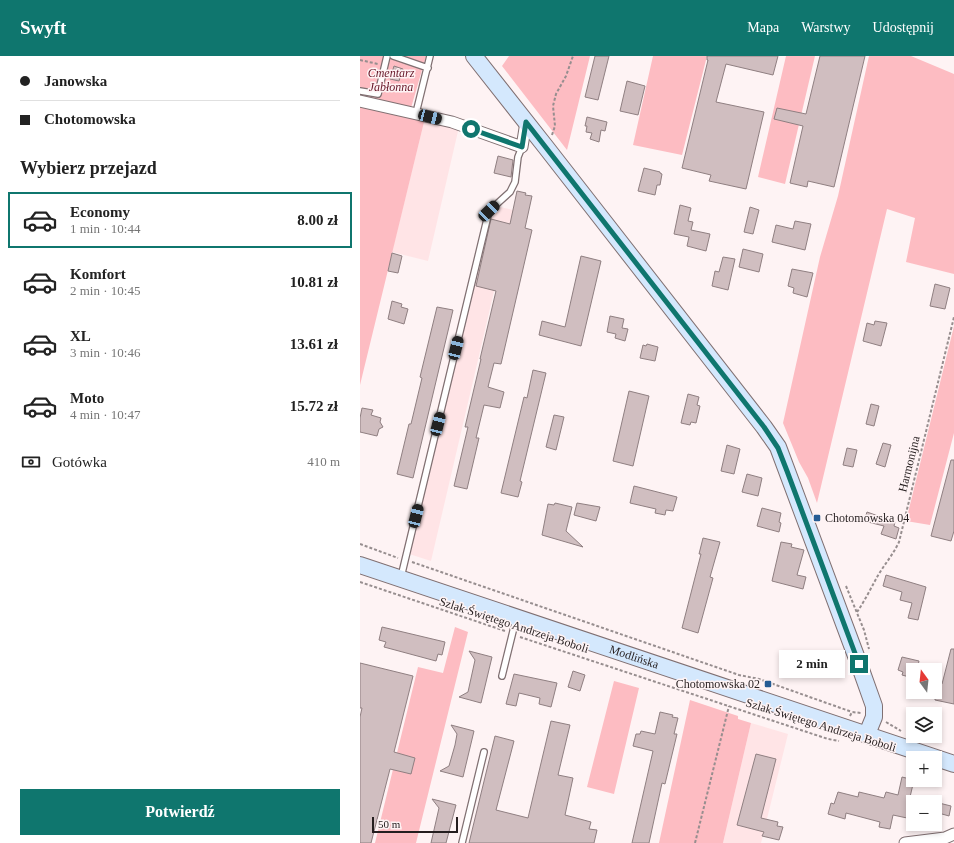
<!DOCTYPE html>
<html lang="pl">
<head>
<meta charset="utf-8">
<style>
  :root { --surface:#fff; --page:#f2f2f2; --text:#222; --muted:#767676; --line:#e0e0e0; --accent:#0f766e }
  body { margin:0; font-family:Georgia,serif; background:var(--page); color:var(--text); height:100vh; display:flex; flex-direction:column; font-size:15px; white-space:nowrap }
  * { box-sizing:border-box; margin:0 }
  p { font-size:13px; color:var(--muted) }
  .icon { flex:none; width:22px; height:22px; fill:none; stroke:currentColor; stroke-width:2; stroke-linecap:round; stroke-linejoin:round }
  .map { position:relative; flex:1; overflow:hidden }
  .side { display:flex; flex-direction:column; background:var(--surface); width:360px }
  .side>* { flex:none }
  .hud { display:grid; align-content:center; height:88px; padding:0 20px; background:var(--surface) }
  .needle { width:26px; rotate:345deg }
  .fabs { position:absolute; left:546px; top:607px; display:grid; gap:8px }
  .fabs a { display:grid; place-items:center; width:36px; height:36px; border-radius:0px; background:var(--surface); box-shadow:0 2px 6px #0003; font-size:20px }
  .scale { position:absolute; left:12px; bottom:10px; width:86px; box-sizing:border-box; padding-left:4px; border:2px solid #251e1f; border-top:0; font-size:11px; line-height:14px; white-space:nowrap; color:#251e1f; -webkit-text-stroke:3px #fef3f4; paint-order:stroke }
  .end { position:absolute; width:18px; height:18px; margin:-9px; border:5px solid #0f766e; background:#fff; box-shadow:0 0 0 2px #fff }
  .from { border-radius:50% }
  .bubble { position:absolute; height:28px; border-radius:0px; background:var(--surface); box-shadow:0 2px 6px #0003; font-size:13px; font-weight:700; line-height:28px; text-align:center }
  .car { position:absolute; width:12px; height:24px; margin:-12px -6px; border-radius:5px; box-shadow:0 0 3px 1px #0007; background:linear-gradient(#222 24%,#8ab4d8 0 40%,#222 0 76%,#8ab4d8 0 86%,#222 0) }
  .hud b { display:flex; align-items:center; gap:14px; height:38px; font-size:15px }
  .hud b+b { border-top:1px solid var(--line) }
  .hud i { width:10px; height:10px; background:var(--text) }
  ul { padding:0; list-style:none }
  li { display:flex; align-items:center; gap:12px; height:56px; margin:0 8px 6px; padding:0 12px; border:2px solid transparent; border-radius:0px }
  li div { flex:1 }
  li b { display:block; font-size:15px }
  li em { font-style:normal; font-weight:700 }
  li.active { border-color:var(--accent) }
  li>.icon { width:36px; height:36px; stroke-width:1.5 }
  h2 { padding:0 20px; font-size:18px; line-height:48px }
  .pay { display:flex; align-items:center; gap:10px; height:44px; padding:0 20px; font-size:15px }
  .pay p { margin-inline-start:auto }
  .action { display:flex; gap:8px; margin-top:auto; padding:8px 20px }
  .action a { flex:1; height:46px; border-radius:0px; background:var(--accent); color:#fff; font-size:16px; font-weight:700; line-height:46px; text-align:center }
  header { display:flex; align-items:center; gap:24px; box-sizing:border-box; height:56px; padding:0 20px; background:var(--accent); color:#fff }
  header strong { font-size:19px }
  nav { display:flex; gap:22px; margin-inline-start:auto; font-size:14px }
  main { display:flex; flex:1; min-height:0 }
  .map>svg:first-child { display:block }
  .built { fill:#ffe4e6 }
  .green { fill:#fdbcc2 }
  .building { fill:#d0bec0; stroke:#8f7f81 }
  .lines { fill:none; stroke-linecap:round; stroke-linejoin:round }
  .lane-casing { stroke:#807072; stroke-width:8 }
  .street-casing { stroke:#807072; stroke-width:13 }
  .secondary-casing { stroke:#807072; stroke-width:18 }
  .path { stroke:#978e8f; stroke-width:2; stroke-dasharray:3 2; stroke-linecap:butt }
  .lane { stroke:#fff; stroke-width:5.5 }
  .street { stroke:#fff; stroke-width:11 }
  .secondary { stroke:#d4e8fd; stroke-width:16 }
  .route { stroke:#0f766e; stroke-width:5 }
  .poi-dot { fill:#255c94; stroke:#fef3f4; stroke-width:1.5 }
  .labels { text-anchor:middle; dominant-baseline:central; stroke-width:3; stroke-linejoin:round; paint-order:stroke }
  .park-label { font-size:12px; font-style:italic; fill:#661628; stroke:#fef3f4 }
  .street-label { font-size:12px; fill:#251e1f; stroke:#fef3f4 }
  .poi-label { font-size:12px; fill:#251e1f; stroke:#fef3f4; text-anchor:start }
</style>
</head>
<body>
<header>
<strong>Swyft</strong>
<nav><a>Mapa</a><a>Warstwy</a><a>Udostępnij</a></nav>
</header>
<main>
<section class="side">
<div class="hud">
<b><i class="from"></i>Janowska</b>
<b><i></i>Chotomowska</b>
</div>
<h2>Wybierz przejazd</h2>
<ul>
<li class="active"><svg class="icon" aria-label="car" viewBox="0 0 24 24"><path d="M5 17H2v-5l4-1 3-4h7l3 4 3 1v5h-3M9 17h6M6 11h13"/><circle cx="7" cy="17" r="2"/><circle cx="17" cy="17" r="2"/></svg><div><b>Economy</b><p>1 min · 10:44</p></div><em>8.00 zł</em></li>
<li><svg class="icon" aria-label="car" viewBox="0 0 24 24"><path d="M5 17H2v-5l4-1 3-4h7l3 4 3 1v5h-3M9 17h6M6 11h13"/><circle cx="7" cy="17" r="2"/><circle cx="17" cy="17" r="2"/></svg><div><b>Komfort</b><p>2 min · 10:45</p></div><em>10.81 zł</em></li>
<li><svg class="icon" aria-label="car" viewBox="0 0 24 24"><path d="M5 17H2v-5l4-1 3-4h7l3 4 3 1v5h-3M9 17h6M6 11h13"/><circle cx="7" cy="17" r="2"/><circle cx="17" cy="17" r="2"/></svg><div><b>XL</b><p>3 min · 10:46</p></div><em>13.61 zł</em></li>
<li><svg class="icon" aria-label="car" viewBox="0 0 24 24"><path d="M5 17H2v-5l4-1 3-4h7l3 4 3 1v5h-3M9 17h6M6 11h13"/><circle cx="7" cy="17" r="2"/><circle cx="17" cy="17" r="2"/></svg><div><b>Moto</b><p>4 min · 10:47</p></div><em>15.72 zł</em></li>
</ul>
<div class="pay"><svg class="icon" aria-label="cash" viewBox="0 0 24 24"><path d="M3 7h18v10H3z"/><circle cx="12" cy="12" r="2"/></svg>Gotówka<p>410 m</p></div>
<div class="action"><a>Potwierdź</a></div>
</section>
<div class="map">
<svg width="594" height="787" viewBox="0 0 594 787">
  <rect width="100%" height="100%" fill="#fef3f4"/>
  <path class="built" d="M65,62L99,71L68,205L32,196Z
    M127,148L153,154L71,505L43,496Z
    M391,667L428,678L401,787H363Z"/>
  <path class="green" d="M0,0H66L51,52L0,41Z
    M149,0H230L207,94L142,10Z
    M293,0H347L322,99L273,89Z
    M426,0H455L425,128L398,121Z
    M509,0H551L594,18V218L546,206L555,162L527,153L457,447L448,422L439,406L423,367L460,201L478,140Z
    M0,48L65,62L0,329Z
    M594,270V377L570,469L546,465Z
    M95,571L108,576L56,787H15L58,611L83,617Z
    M254,625L279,632L254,738L227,731Z
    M330,644L378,660V663L391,667L363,787H299Z"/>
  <path class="building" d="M235,0H249L238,44L225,41Z
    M347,0H418L413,19L366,8L356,46L404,56L386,133L349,125L351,119L322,112L348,4H347Z
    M460,0H505L474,131L448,125L447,131L430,127L443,70L414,63L417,52L446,58Z
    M34,10L43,13L39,25L30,23Z
    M267,25L285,30L278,59L260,55Z
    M227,61L247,66L245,75L241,74L239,86L230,83L232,77L226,76L227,70H225Z
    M138,100L153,104L151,121L134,117Z
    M284,112L300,116V117L302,118L300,129H297L295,139L278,135Z
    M157,135L166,137L165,139L172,140L165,172L172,174L141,308L134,307L128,331L144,336L140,352L124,349L116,382H119L107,433L94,430L108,371H105L121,303H120L136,235L116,230L131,163L150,168Z
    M320,149L331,152L328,165L333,166L331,174L350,178L346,195L327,190L329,181L314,178Z
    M390,151L399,154L393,178L384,176Z
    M435,165L451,168L445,194L412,186L416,169L433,173Z
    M383,193L403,198L399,216L379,211Z
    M32,197L42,200L38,217L28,215Z
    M221,200L241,205L221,290L179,279L182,265L205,271Z
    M363,201L375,203L368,234L352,230L355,215L359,216Z
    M432,213L453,217L447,241L433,237L434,232L428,230Z
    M575,228L590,232L585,253L570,250Z
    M32,245L42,248L41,251L48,253L44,268L28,263Z
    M77,251L93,254L53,422L37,418L49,368H51L62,322L60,321Z
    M250,260L264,263L262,272L268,273L265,285L255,282L256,278L247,276Z
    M515,265L527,267L521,290L503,285L507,267L514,269Z
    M287,288L298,291L295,305L280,302L283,289L286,290Z
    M173,314L186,317L160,425L162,426L158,441L141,437L164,341L167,342Z
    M269,335L289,340L273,410L253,405Z
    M328,338L339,341L337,349L340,350L336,367L331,366L330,369L321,367Z
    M511,348L519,350L514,370L506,368Z
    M2,352L13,354L11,359L21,362L20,366L23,371L19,373L17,380L0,376V362Z
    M194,359L204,361L196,394L186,391Z
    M523,387L531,389L525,411L516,408Z
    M367,389L380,393L374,418L361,415Z
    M487,392L497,394L493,411L483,409Z
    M591,404H594V475L591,485L571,480Z
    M387,418L402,422L398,440L382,436Z
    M274,430L317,441L313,455L306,454L305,459L295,457L296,453L270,447Z
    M195,447L212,451L206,475L223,491L182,479L188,448L194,449Z
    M217,447L240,451L236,465L214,459Z
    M402,452L421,457L419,466L421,467L419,476L397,470Z
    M507,456L535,466L534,470L539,472L536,483L521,478L524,470L504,465Z
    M343,482L360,486L350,521L353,522L338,577L322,572L341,498H339Z
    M421,486L432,488L431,491L444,494L437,519L446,521L443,533L412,525Z
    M526,519L566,531L558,564L548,562L552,547L540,544L542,536L523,530Z
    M22,571L85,586L82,599L78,598L76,605L24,591L26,586L19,584Z
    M591,593H594V648L575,644V627L582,628Z
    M109,595L132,601L121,647L99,641L108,636L115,604Z
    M454,599L465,602L464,605L470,607L466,621L451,617L453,609L451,608Z
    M542,601L559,605L557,614H553V622L542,619L543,616L538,614Z
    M0,607L53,620L34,696L55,702L51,718L30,713L11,787H0V661L2,652H0Z
    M213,615L225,619L220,635L208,631Z
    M154,618L197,627L191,651L179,648L180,642L159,637L156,650L146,648Z
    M300,656L313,659L312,661L318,662L314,678H317L305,728L302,727L289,787H272L293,695L273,690L276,678H280L281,675L295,678Z
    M191,665L210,669L198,719L213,722L205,759L231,766L229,773L237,774L234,787H109L135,680L154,685L136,754L168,762Z
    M91,669L114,675L103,721L80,715L89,710L95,689L97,678Z
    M396,698L416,703L401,762L418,766L417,770L423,771L419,784L402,780L404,776L377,769Z
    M542,721L554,724L550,741H553V758L548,757L547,762L533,759L530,773L519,771L520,766L486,757L485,763L468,758L471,747L474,748L478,736L498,741L499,736L524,742L526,736L538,739Z
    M72,743L96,749L86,787H71L79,752Z
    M575,746L591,750L589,760L575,756Z"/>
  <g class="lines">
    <g class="lane-casing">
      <path id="lane" d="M33,0L68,12
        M0,35L18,38L27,0
        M56,57L70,0
        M41,521L129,155L150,136L155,126L158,101L162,91
        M142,620L156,563
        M102,787L124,696"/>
    </g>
    <g class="street-casing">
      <path id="street" d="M0,45L92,66L162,91L166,66
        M545,787L585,782L594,778"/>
    </g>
    <g class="secondary-casing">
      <g id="secondary">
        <path d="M114,0L185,90L404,371L418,391L499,608L514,650V661L507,678"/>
        <path id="s1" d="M0,509L594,708"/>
      </g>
    </g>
    <path class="path" d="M0,4L18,8
      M192,79L195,70L193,50L196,38L206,20L213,0
      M0,488L38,502
      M52,506L379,619L399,623L492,656
      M0,526L145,575
      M486,530L504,574L509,593
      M497,556C504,546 510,534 516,523C523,510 533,499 539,486L594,261
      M160,581L468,683L479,685
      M490,660L492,656L501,657
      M526,666L541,675
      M335,787L369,650"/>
    <use href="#lane" class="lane"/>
    <use href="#street" class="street"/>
    <use href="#secondary" class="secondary"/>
  </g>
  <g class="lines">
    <path class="route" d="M111,73L162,91L166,66L404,371L418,392L427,415L499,608"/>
  </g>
  <g class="poi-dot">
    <rect x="453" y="458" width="8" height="8" rx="2"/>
    <rect x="404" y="624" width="8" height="8" rx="2"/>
  </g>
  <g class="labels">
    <g class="park-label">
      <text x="31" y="17">Cmentarz<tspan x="31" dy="14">Jabłonna</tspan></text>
    </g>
    <g class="street-label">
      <text transform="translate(549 408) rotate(-76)">Harmonijna</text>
      <text transform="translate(154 569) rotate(18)">Szlak Świętego Andrzeja Boboli</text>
      <text stroke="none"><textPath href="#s1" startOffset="289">Modlińska</textPath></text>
      <text transform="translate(461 669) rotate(17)">Szlak Świętego Andrzeja Boboli</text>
    </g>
    <g class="poi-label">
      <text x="465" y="462">Chotomowska 04</text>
      <text x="400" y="628" text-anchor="end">Chotomowska 02</text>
    </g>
  </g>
</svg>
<div class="fabs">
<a><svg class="needle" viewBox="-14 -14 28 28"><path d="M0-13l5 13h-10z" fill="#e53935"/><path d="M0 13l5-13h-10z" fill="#767676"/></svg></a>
<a><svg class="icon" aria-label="layers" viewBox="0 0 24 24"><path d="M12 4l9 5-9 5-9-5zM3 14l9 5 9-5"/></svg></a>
<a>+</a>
<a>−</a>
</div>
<div class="scale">50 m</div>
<i class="end from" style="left:111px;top:73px"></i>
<i class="end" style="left:499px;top:608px"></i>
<div class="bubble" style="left:419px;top:594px;width:66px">2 min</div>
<i class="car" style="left:70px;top:61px;rotate:105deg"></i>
<i class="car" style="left:129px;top:155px;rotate:46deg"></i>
<i class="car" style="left:96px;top:292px;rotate:14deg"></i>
<i class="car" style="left:78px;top:368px;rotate:14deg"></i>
<i class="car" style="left:56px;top:460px;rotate:14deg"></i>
</div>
</main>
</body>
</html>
